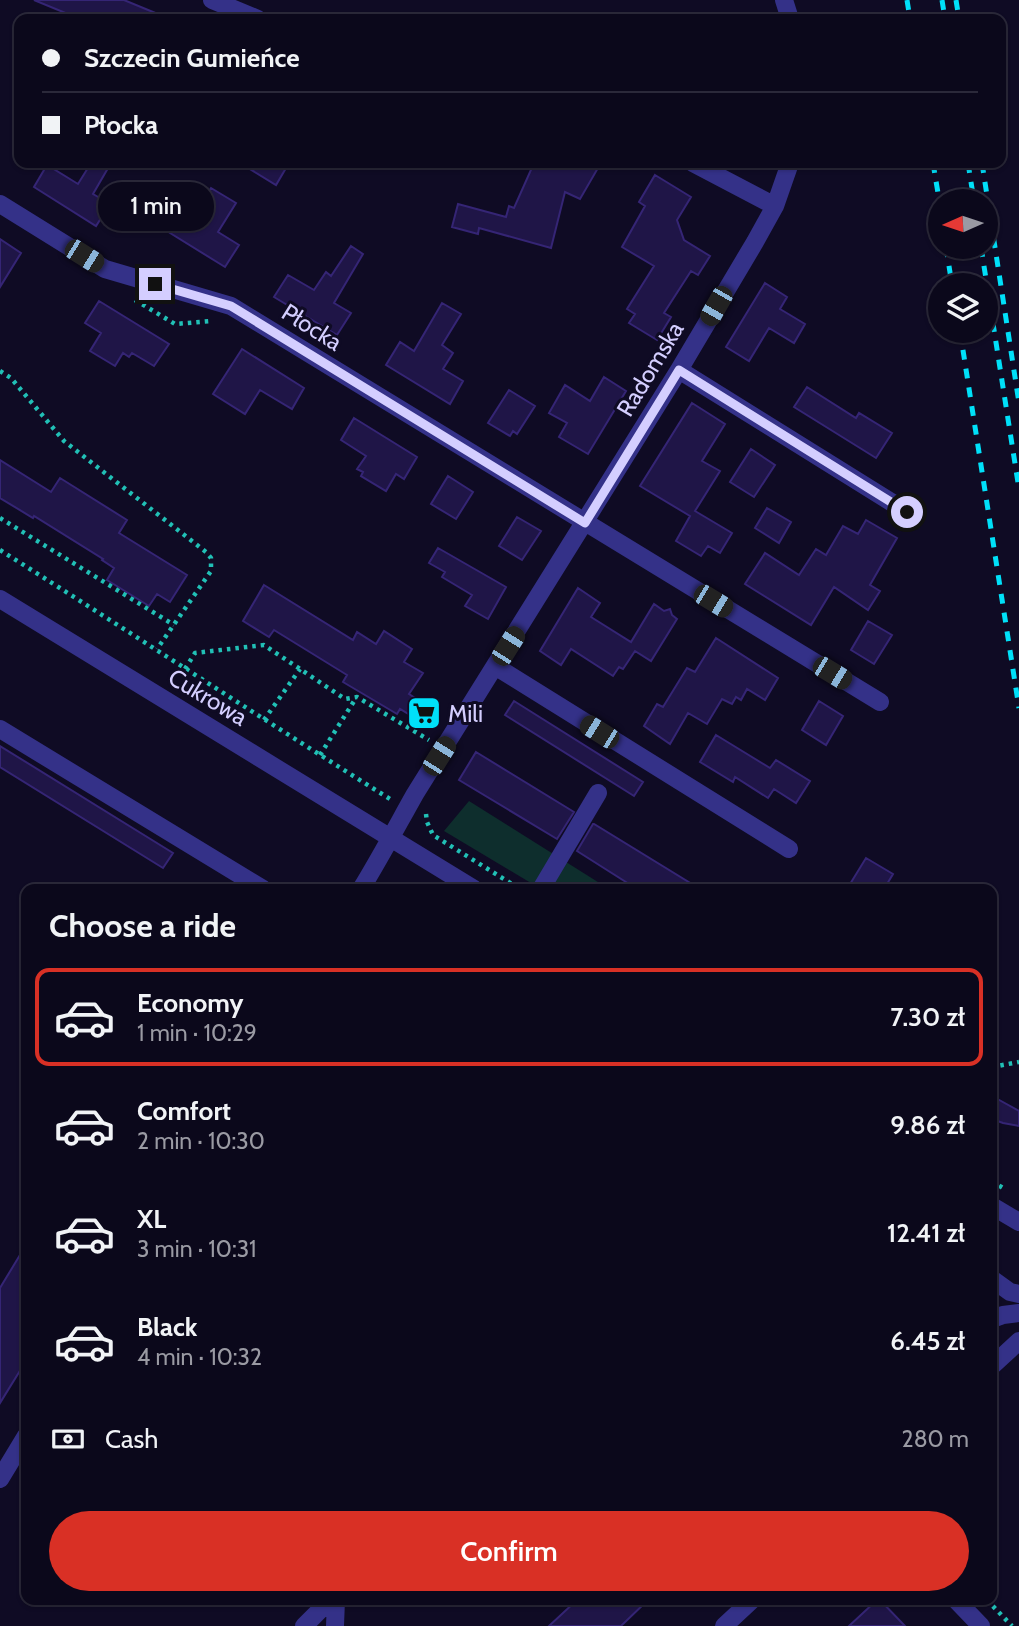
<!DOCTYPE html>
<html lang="en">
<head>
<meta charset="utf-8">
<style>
  :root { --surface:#0b081b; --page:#141124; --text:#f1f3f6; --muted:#9a9aa3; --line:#2b293a; --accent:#d93025 }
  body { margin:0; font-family:Cabin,sans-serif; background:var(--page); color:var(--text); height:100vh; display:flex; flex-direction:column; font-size:26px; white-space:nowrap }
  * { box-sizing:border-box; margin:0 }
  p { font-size:23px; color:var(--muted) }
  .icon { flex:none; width:38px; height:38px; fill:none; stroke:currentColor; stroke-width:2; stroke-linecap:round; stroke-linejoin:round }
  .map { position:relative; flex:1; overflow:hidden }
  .side { position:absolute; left:21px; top:884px; width:976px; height:721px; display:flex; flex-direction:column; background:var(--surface); border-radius:14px; box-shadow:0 2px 5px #0004,0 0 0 2px var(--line) }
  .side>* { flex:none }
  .guide { position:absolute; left:14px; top:14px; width:992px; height:154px; border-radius:14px; box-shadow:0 2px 5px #0004,0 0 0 2px var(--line); display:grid; align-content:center; height:154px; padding:0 28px; background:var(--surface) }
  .needle { width:46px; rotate:267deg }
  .tools { position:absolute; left:928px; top:189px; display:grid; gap:14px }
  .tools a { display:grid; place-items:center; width:70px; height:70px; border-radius:50%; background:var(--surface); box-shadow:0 2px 5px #0004,0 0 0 2px var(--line); font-size:35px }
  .end { position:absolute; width:32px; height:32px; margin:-16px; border:9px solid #d4ceff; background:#111; box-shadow:0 0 0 4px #111 }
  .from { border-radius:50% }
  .bubble { position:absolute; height:49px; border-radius:24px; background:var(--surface); box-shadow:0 2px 5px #0004,0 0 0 2px var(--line); font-size:23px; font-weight:600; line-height:49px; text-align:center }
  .car { position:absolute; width:21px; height:42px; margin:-21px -10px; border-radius:9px; box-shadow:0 0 5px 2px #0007; background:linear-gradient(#222 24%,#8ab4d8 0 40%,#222 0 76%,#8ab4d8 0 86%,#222 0) }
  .guide b { display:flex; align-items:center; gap:24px; height:66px; font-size:26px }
  .guide b+b { border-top:2px solid var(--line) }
  .guide i { width:18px; height:18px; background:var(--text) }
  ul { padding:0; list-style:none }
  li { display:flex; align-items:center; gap:21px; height:98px; margin:0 14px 10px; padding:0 14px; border:4px solid transparent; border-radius:14px }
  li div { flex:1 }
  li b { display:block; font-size:26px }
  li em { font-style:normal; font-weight:600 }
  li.selected { border-color:var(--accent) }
  li>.icon { width:63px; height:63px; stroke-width:1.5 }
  h2 { padding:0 28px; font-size:32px; line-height:84px }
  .pay { display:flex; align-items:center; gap:18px; height:77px; padding:0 28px; font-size:26px }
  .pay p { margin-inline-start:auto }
  .action { display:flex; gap:14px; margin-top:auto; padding:14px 28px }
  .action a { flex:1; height:80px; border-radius:42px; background:var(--accent); color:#fff; font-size:28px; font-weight:600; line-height:80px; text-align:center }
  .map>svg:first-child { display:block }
  .green { fill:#0e2e2d }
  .building { fill:#1f1547; stroke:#352575; stroke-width:2 }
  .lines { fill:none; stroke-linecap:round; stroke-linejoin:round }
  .path { stroke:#21c0b6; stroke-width:4.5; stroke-dasharray:3.5 5; stroke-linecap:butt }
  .minor { stroke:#343188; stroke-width:18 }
  .rail { stroke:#00e0f9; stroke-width:5; stroke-dasharray:10 9; stroke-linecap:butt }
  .route { stroke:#d4ceff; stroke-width:9 }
  .labels { text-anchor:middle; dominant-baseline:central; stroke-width:6; stroke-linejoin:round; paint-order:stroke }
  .street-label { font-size:24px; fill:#d4ceff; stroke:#0f0b24 }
  .poi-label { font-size:24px; fill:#d4ceff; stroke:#0f0b24; text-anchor:start }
</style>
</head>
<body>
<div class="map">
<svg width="1019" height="1626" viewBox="0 0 1019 1626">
  <rect width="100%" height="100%" fill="#0f0b24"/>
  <path class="green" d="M469,801L609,889H541L444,831Z"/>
  <path class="building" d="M34,0H124L170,19H80Z
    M91,163H111L93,194L110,204L96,226L34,187L47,165L78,184Z
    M240,163H289L276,185Z
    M534,163H579L598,168L580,199L565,192L551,248L479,228L478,234L452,227L458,204L506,217L509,206L514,208Z
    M655,175L691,197L677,220L684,240L710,256L698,275L691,271L664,313L671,317L657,340L629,323L635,314L627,309L654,266L622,247L645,206L639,202Z
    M211,188L236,203L218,232L239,245L225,267L162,228L176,206L193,217Z
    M0,239L21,253L0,287Z
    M351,246L363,254L334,303L351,313L337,335L274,297L288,275L314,290L326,272L331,276Z
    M765,283L787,297L780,309L805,324L794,343L769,328L749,361L726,347Z
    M99,301L169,344L154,366L132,353L129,357L123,353L115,366L90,351L101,333L85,323Z
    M442,303L461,314L442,345L453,353L443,369L463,381L450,404L386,365L400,342L414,351Z
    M242,349L304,388L292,409L260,390L245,414L213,394Z
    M604,377L626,391L588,454L559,437L567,423L549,413L565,385L590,401Z
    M807,387L856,418L859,413L892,433L876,458L794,407Z
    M509,390L535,406L517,434L513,431L510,436L488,423Z
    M692,403L725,424L702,461L720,471L695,511L732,533L720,553L708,546L701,556L676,541L690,516L640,486Z
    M354,418L417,457L404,479L396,474L386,491L361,476L363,472L357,469L366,456L341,440Z
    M751,449L775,465L754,497L730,482Z
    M0,460L51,492L60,478L127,520L119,533L187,575L170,602L157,594L149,606L107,580L114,568L102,560L103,559L34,516L33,518L0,498Z
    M448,476L473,492L456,519L431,504Z
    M767,508L791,522L779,543L755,528Z
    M517,517L541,531L522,560L499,546Z
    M866,520L897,538L870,585L880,591L868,610L834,587L811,625L745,584L765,553L799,575L816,549L826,555L843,526L858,534Z
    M438,548L506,587L488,619L465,606L472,595L442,577L445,572L429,563Z
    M264,585L353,640L357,632L376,644L384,631L412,649L404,662L423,673L409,694L437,712L428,726L400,709L397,714L343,682L347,675L274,630L269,637L243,621Z
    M578,588L600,603L591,617L631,642L654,604L664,611L670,609L672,615L677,619L651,661L635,651L623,669L619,667L613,676L571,649L561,665L540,651Z
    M868,621L892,635L874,664L851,650Z
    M716,638L778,678L765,700L747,689L741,700L736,697L732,704L722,699L707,724L688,713L670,744L644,726L657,704L663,707L687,668L695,672Z
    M514,701L643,782L634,796L505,715Z
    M819,701L843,716L826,745L802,730Z
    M716,735L770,768L776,760L810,781L796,803L774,789L768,798L735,777L733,782L700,762Z
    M0,746L173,853L163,868L0,767Z
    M476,752L574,812L557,839L459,780Z
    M593,824H594L700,889H637L577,851Z
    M866,858L893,874L884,889H847Z
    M992,1096L1019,1111V1126L1003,1123L992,1119Z
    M26,1245V1361L0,1403V1288Z
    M577,1600H648L621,1626H549Z
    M877,1600H880L905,1626H849Z"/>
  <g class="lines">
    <path class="path" d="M135,300L175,324L211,321
      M0,371L11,378L64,441L206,552L211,558V571L157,649
      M0,518L174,625
      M0,550C130,632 259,717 390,799L391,798
      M185,669L195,653L264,645L345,699L357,697L429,740
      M264,720L300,669
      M320,755L356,698
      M426,814L427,822L433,835L520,889
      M992,1067L1019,1062
      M992,1181L1006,1190
      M987,1600L1012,1626"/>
    <path class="minor" d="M212,0L258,19
      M784,0L790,19
      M693,163L775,206
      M0,204L105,269L231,306L880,702
      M679,370L907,512
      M0,599L474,889
      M495,666L789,849
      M0,729L263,889
      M361,889C380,858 397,826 415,794L679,370L755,242L775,206L790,163
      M541,889L598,793
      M992,1206L1019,1222
      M992,1279L1010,1292L1019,1294
      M992,1319L1003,1315L1019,1313
      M992,1366L1019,1341
      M0,1479L26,1436
      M956,1600L981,1626
      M304,1626L330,1600
      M335,1626L336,1600
      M724,1626L752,1600"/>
    <path class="rail" d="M907,0L910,19
      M942,0L945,19
      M956,0L959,19
      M933,163L940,205
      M968,163L974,201
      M982,163L1019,403
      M946,247L952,285
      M981,247L1019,489
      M960,331L1019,708"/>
  </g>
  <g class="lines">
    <path class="route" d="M155,284L231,306L585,523L679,370L907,512"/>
  </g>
  <defs>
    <g id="supermarket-square" transform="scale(1.75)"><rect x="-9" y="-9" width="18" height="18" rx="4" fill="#00e0f9" stroke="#0f0b24"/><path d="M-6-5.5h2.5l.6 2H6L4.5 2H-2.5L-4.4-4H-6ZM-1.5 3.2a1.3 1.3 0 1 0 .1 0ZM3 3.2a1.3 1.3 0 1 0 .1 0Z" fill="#111"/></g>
  </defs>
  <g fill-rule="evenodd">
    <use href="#supermarket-square" x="424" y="713"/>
  </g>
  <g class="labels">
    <g class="street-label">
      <text transform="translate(312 327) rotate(32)">Płocka</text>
      <text transform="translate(650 369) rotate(-59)">Radomska</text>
      <text transform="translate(208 697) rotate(31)">Cukrowa</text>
    </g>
    <g class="poi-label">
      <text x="448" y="713">Mili</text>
    </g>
  </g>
</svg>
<div class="tools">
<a><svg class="needle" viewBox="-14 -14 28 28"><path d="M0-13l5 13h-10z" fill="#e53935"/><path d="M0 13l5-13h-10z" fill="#9a9aa3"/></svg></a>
<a><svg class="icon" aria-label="layers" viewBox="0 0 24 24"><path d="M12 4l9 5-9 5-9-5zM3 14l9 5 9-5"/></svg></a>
</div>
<i class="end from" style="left:907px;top:512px"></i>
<i class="end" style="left:155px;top:284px"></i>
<div class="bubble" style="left:98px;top:182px;width:116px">1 min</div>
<i class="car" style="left:84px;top:256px;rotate:122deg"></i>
<i class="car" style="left:716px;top:306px;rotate:210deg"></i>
<i class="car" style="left:713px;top:601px;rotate:121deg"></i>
<i class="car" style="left:508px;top:646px;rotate:32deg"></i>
<i class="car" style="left:832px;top:673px;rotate:121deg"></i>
<i class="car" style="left:599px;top:732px;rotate:302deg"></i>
<i class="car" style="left:439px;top:756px;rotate:32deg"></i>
<div class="guide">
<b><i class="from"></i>Szczecin Gumieńce</b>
<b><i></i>Płocka</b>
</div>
<section class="side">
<h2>Choose a ride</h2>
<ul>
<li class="selected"><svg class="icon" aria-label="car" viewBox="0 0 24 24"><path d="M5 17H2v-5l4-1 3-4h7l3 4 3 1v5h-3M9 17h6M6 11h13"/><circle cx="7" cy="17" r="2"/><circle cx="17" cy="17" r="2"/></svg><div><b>Economy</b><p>1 min · 10:29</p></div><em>7.30 zł</em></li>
<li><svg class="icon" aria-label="car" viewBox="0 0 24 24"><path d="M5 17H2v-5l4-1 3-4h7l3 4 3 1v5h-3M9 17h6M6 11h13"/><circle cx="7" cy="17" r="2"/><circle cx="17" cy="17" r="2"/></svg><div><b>Comfort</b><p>2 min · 10:30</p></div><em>9.86 zł</em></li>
<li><svg class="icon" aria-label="car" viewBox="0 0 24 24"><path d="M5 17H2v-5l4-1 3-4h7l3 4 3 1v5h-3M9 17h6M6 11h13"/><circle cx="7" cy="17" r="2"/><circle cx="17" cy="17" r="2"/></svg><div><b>XL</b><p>3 min · 10:31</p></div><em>12.41 zł</em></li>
<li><svg class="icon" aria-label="car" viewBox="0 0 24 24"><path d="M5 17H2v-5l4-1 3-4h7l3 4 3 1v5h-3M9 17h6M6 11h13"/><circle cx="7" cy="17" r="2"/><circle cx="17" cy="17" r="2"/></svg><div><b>Black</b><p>4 min · 10:32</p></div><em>6.45 zł</em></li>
</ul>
<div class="pay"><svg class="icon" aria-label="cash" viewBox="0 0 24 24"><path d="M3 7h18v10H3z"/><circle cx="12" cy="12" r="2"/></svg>Cash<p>280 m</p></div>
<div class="action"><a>Confirm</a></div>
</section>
</div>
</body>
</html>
